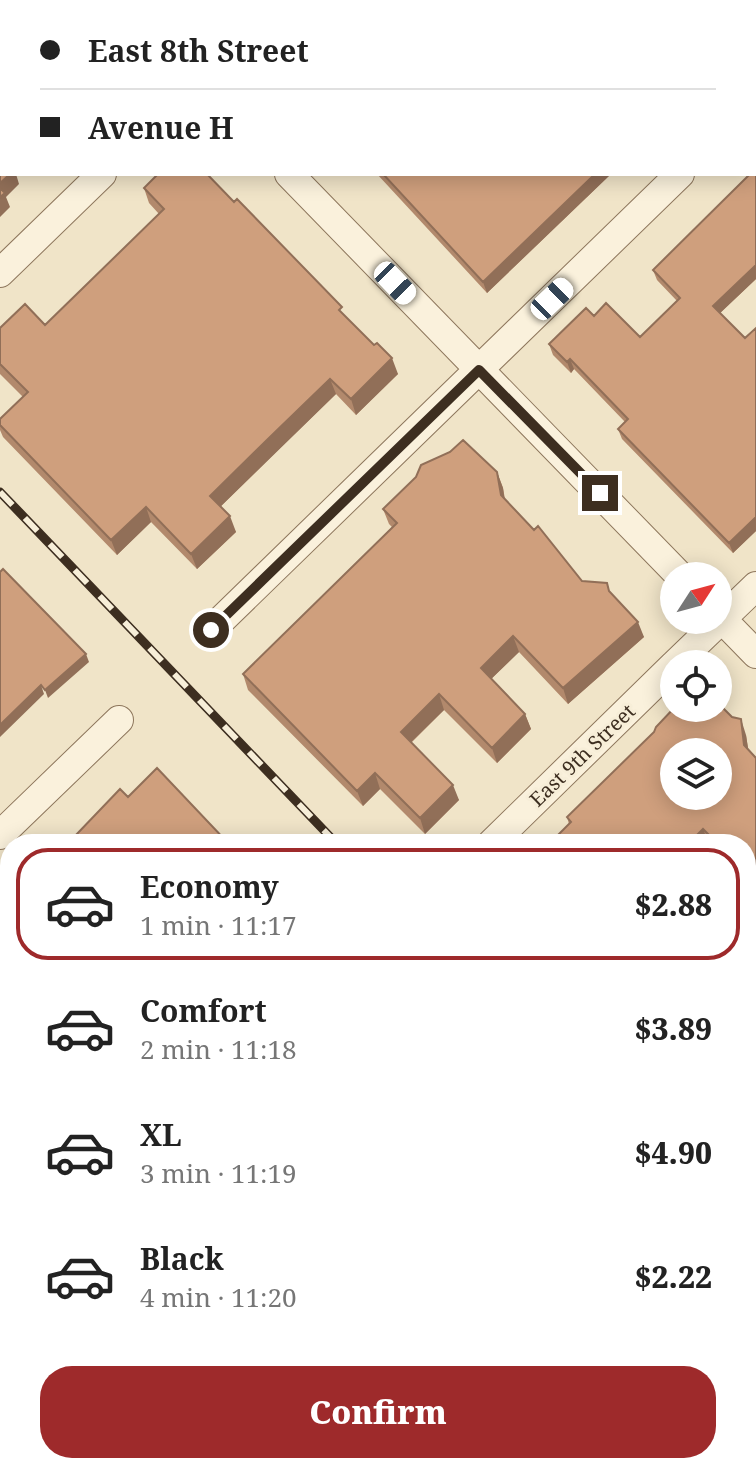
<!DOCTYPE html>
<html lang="en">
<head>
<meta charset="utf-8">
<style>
  :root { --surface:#fff; --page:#f2f2f2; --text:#222; --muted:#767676; --line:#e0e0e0; --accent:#9e2a2b }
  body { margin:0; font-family:"Noto Serif",serif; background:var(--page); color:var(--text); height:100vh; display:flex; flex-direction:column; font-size:30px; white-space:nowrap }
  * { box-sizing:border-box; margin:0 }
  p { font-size:26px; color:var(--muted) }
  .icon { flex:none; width:44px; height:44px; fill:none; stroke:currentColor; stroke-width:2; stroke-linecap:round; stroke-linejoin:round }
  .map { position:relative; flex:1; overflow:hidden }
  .side { position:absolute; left:0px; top:834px; width:756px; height:640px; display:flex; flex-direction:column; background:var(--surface); border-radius:32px 32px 0 0; box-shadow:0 4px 20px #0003 }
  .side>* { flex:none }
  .hud { position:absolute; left:0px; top:0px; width:756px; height:176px; box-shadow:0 4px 20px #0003; display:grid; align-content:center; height:176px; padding:0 40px; background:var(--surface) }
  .needle { width:52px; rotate:54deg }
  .controls { position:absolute; left:660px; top:562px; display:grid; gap:16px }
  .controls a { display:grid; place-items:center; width:72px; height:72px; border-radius:50%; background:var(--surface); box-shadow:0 4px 20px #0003; font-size:40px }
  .end { position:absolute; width:36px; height:36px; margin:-18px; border:10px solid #3d2e20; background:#fff; box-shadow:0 0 0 4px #fff }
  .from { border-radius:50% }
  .car { position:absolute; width:24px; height:48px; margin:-24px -12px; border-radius:10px; box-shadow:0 0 6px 2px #0007; background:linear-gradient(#fff 24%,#345 0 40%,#fff 0 76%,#345 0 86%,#fff 0) }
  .hud b { display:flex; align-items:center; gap:28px; height:76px; font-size:30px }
  .hud b+b { border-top:2px solid var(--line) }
  .hud i { width:20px; height:20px; background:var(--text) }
  ul { padding:14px 0 0; list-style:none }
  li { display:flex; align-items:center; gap:24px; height:112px; margin:0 16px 12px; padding:0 24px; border:4px solid transparent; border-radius:32px }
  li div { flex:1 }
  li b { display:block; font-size:30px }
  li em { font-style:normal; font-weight:800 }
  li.on { border-color:var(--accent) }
  li>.icon { width:72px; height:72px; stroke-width:1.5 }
  .action { display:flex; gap:16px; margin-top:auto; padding:16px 40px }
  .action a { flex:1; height:92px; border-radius:32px; background:var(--accent); color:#fff; font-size:32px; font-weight:800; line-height:92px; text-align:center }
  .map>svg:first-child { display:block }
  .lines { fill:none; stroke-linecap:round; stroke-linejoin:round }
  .street-casing { stroke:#8d765c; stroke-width:30 }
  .street { stroke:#faf1dc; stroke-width:28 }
  .rail-casing { stroke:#3d2e20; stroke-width:9 }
  .rail { stroke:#f7eed8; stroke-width:6; stroke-dasharray:18; stroke-linecap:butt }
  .wall { fill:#b2896c }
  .shaded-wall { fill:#916f58 }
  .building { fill:#cf9f7d; stroke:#916f58; stroke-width:2; fill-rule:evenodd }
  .route { stroke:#3d2e20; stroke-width:10 }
  .labels { text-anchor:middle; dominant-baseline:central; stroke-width:6; stroke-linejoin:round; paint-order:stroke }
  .street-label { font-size:20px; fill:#3d2e20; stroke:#f7eed8 }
</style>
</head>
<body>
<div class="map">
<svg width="756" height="1474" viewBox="0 0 756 1474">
  <rect width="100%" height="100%" fill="#f0e4c8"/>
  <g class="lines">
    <g class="street-casing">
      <path id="street" d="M119,0L121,2
        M279,2L281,0
        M754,102L756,100
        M289,174L680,576
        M0,273L102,174
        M718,615L756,654
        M211,630L680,174
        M675,664L756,586
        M0,835L119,720
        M491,844L674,665
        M746,1083L756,1073
        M0,1320L10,1310
        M344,1474L354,1464"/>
    </g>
    <use href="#street" class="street"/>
    <g class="rail-casing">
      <path id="rail" d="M0,492L337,844
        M746,1270L756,1280"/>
    </g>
    <use href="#rail" class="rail"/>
  </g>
  <path class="wall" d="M756,168V279L720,313L745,338L756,328V531L733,553L622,439L618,429L625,422L574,369L571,373L553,355L549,344L594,316L640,337L677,301L657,280L653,270Z
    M377,174H611L487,293Z
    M144,188L345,316L398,374L356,415L336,394L276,452L221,506L236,532L197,569L151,522L117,555L3,437L0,430V419L23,397L0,374V328L45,325L159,214L149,203Z
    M497,472L503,488L505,499L582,581L611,593L644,637L568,704L519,652L491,679L525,714L531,729L497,763L444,710L411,743L459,800L425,834L380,789L363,806L248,690L243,674L392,527L389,524L383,509Z
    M746,735L748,749L756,757V1007L746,1017V844H549L569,824L567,817Z
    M0,1394L10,1464H262L252,1474H15L6,1464L3,1467L0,1464Z
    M722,1464H746L756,1474H732Z"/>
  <path class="shaded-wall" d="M205,0H220L218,2H206Z
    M10,174H16L19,184L6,197L10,207L0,217V183Z
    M595,174H611L487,293L483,282Z
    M756,265V279L717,316L713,306Z
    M392,358L398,374L356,415L351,399Z
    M570,359L574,369L571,373L567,362Z
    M330,379L336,394L216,511L210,496Z
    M497,472L503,488L506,510L501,495Z
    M146,507L151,522L117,555L111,540Z
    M230,516L236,532L197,569L191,554Z
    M756,517V531L733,553L729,543Z
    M638,622L644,637L568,704L563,688Z
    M513,636L519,652L487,683L481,668Z
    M86,654L89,662L48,698L45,690Z
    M41,685L44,694L0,737V725Z
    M439,694L444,710L406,747L401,732Z
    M525,714L531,729L497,763L492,748Z
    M741,719L746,735L750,760L744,745Z
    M375,773L380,789L363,806L357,791Z
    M453,785L459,800L425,834L420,818Z
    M703,829L709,844H688Z
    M756,986V1007L746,1017V996Z
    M751,1178L756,1194L747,1202L746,1183Z
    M10,1189V1201L4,1208L0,1199Z
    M3,1455L6,1464L3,1467L0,1459Z
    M250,1464H262L252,1474H240Z
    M535,1464H550L539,1474H525Z"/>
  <path class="building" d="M0,0H46L48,2H2V76L0,74Z
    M355,0H446L444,2H353Z
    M457,0H536L538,2H459Z
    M559,0H607L609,2H557Z
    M0,156L2,158V174H10L0,183Z
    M756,168V265L713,306L745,338L756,328V517L729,543L618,429L628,419L570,359L567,362L549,344L586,308L594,316L606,303L640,337L680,298L653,270L750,174H754V170Z
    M158,174H207L234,202L237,199L342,307L339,310L374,345L377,343L392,358L351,399L330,379L270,437L210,496L230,516L191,554L146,507L111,540L0,425V419L28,392L0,364V328L25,304L45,325L164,209L144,188Z
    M383,174H595L483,282Z
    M0,188L5,193L0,197Z
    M463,440L497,472L501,495L534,530L538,526L582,581L607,583L609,591L638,622L563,688L513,636L481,668L525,714L492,748L439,694L401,732L453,785L420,818L375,773L357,791L243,674L397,523L383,509L416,477L421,465L450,452Z
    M3,569L86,654L45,690L41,685L0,725V572Z
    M718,703L732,717L741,719L744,745L756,758V986L746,996V844H718L703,829L688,844H549L571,822L567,817L654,732L656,727L674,708H718ZM674,752H718V796H674Z
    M157,768L229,844H78L79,842L74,837L120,789L128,797Z
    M10,907V1189L0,1199V917Z
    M756,1111V1182L751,1178L746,1183V1120Z
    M746,1350L756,1360V1474H738L729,1464H746Z
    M7,1387L10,1389V1463L3,1455L0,1458V1394Z
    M11,1464H250L240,1474H20Z
    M432,1464H535L525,1474H422Z"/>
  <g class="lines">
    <path class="route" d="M211,630L479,370L600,493"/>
  </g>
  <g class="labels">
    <g class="street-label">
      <text transform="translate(582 755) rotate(-44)">East 9th Street</text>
    </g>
  </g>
</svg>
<div class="controls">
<a><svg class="needle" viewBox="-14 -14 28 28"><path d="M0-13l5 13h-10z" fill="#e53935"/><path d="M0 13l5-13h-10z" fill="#767676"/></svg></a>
<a><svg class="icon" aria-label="locate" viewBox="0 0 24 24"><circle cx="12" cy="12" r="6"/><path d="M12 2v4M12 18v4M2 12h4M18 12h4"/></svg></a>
<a><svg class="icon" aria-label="layers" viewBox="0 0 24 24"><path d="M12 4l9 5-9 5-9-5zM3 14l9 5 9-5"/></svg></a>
</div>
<i class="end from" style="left:211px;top:630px"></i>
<i class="end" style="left:600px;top:493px"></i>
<i class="car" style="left:395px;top:283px;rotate:136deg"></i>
<i class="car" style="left:552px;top:299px;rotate:46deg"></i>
<div class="hud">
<b><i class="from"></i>East 8th Street</b>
<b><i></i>Avenue H</b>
</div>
<section class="side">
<ul>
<li class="on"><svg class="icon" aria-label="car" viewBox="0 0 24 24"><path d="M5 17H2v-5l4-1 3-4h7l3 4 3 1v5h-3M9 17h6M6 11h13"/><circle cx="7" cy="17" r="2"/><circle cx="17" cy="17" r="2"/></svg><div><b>Economy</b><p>1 min · 11:17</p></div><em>$2.88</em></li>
<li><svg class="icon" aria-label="car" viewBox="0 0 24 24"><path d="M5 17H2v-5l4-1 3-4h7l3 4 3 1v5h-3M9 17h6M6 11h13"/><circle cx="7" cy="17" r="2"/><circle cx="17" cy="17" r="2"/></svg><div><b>Comfort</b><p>2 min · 11:18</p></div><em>$3.89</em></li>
<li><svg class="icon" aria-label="car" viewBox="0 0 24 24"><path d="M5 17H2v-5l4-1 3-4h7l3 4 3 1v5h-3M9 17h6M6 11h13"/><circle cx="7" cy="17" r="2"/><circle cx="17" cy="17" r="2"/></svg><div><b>XL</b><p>3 min · 11:19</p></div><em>$4.90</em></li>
<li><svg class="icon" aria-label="car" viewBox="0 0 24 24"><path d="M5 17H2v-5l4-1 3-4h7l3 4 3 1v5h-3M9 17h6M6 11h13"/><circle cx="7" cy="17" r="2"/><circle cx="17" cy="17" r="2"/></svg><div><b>Black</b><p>4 min · 11:20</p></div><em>$2.22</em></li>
</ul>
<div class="action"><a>Confirm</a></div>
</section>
</div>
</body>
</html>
